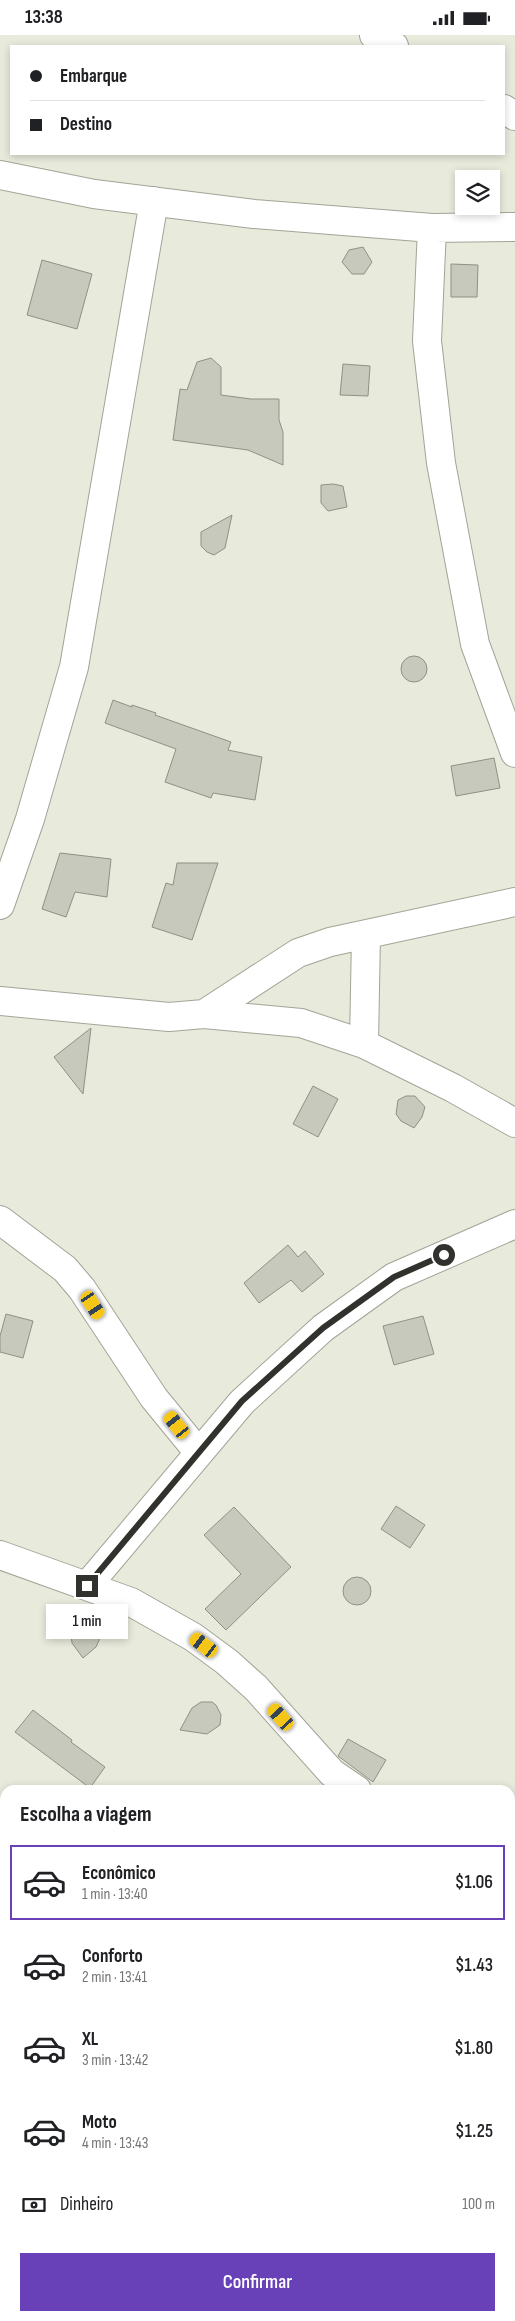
<!DOCTYPE html>
<html lang="pt">
<head>
<meta charset="utf-8">
<style>
  :root { --surface:#fff; --page:#f2f2f2; --text:#202124; --muted:#757577; --line:#e0e0e0; --accent:#6840b8 }
  body { margin:0; font-family:"Sofia Sans Condensed",sans-serif; background:var(--page); color:var(--text); height:100vh; display:flex; flex-direction:column; font-size:19px; white-space:nowrap }
  * { box-sizing:border-box; margin:0 }
  p { font-size:16px; color:var(--muted) }
  .icon { flex:none; width:28px; height:28px; fill:none; stroke:currentColor; stroke-width:2; stroke-linecap:round; stroke-linejoin:round }
  .map { position:relative; flex:1; overflow:hidden }
  .sheet { position:absolute; left:0px; top:1750px; width:515px; height:536px; display:flex; flex-direction:column; background:var(--surface); border-radius:15px 15px 0 0; box-shadow:0 2px 8px #0003 }
  .sheet>* { flex:none }
  .hud { position:absolute; left:10px; top:10px; width:495px; height:110px; border-radius:0px; box-shadow:0 2px 8px #0003; display:grid; align-content:center; height:110px; padding:0 20px; background:var(--surface) }
  .controls { position:absolute; left:455px; top:135px; display:grid; gap:10px }
  .controls a { display:grid; place-items:center; width:45px; height:45px; border-radius:0px; background:var(--surface); box-shadow:0 2px 8px #0003; font-size:25px }
  .end { position:absolute; width:22px; height:22px; margin:-11px; border:6px solid #31322d; background:#fff; box-shadow:0 0 0 2px #fff }
  .from { border-radius:50% }
  .bubble { position:absolute; height:35px; border-radius:0px; background:var(--surface); box-shadow:0 2px 8px #0003; font-size:16px; font-weight:600; line-height:35px; text-align:center }
  .car { position:absolute; width:15px; height:30px; margin:-15px -8px; border-radius:6px; box-shadow:0 0 4px 1px #0007; background:linear-gradient(#f5c518 24%,#345 0 40%,#f5c518 0 76%,#345 0 86%,#f5c518 0) }
  .hud b { display:flex; align-items:center; gap:18px; height:48px; font-size:19px }
  .hud b+b { border-top:1px solid var(--line) }
  .hud i { width:12px; height:12px; background:var(--text) }
  ul { padding:0; list-style:none }
  li { display:flex; align-items:center; gap:15px; height:75px; margin:0 10px 8px; padding:0 10px; border:2px solid transparent; border-radius:0px }
  li div { flex:1 }
  li b { display:block; font-size:19px }
  li em { font-style:normal; font-weight:600 }
  li.selected { border-color:var(--accent) }
  li>.icon { width:45px; height:45px; stroke-width:1.5 }
  h2 { padding:0 20px; font-size:22px; line-height:60px }
  .pay { display:flex; align-items:center; gap:12px; height:55px; padding:0 20px; font-size:19px }
  .pay p { margin-inline-start:auto }
  .action { display:flex; gap:10px; margin-top:auto; padding:10px 20px }
  .action a { flex:1; height:58px; border-radius:0px; background:var(--accent); color:#fff; font-size:20px; font-weight:600; line-height:58px; text-align:center }
  .status { display:flex; justify-content:space-between; align-items:center; height:35px; padding:0 25px; background:var(--surface); direction:ltr }
  .status svg { height:14px; fill:currentColor }
  .map>svg:first-child { display:block }
  .building { fill:#c7c9bc; stroke:#8f9184 }
  .lines { fill:none; stroke-linecap:round; stroke-linejoin:round }
  .minor-casing { stroke:#a2a497; stroke-width:30 }
  .minor { stroke:#fff; stroke-width:28 }
  .route { stroke:#31322d; stroke-width:6 }
</style>
</head>
<body>
<div class="status"><b>13:38</b><svg viewBox="0 0 49 12"><path d="M0 12V9h3v3zM5 12V6h3v6zM10 12V3h3v9zM15 12V0h3v12zM26 1h20v11H26zM47 4h2v5h-2z"/></svg></div>
<div class="map">
<svg width="515" height="2286" viewBox="0 0 515 2286">
  <rect width="100%" height="100%" fill="#e8eadc"/>
  <path class="building" d="M363,212L372,227L364,239H352L342,227L349,215Z
    M42,225L92,239L77,294L27,280Z
    M451,229L478,230L477,262H451Z
    M211,323L221,332V360L251,364H279V385L283,397V430L248,415L173,405L180,354L187,355L197,327Z
    M343,329L370,331L368,361L340,360Z
    M333,449L343,451L347,472L328,476L321,468V450Z
    M232,480L225,513L214,520L207,517L201,511V497Z
    M401 634a13 13 0 1 1 26 0a13 13 0 1 1-26 0Z
    M113,665L132,672V670L156,678L155,680L231,707L228,715L262,722L255,765L213,758L211,763L165,747L176,714L105,688Z
    M494,723L500,753L456,761L451,731Z
    M60,818L111,824L107,862L75,857L66,882L42,874Z
    M177,828H218L192,905L152,892L166,848L173,850Z
    M91,993L83,1059L54,1022Z
    M313,1051L338,1064L318,1102L293,1089Z
    M406,1061H415L425,1072L422,1082L414,1093L401,1086L396,1079L398,1065Z
    M288,1210L298,1222L305,1216L324,1239L302,1257L291,1245L259,1268L244,1248Z
    M6,1279L33,1286L23,1323L0,1317V1301Z
    M423,1281L434,1319L394,1330L383,1291Z
    M396,1471L425,1490L410,1513L381,1494Z
    M234,1472L291,1532L226,1595L205,1574L241,1539L204,1500Z
    M343 1556a14 14 0 1 1 28 0a14 14 0 1 1-28 0Z
    M85,1588L94,1590L100,1603L96,1612L83,1623L72,1608L71,1599L76,1591Z
    M201,1667H212L216,1670L221,1680L220,1690L207,1699L180,1695L192,1673Z
    M33,1675L72,1705L71,1707L105,1732L90,1753L15,1697Z
    M348,1704L386,1725L373,1747L338,1721Z"/>
  <g class="lines">
    <g class="minor-casing">
      <path id="minor" d="M374,0L394,11
        M504,74L515,81
        M0,140L94,159L254,179L432,193L515,192
        M432,193L427,306L441,428L475,609L515,718
        M0,870L30,784L74,632L154,166
        M0,966L169,982L204,979L301,988L364,1009L453,1053L515,1088
        M204,979L298,918L330,907L515,867
        M364,1009L366,900
        M0,1185L65,1234L82,1254L154,1363L199,1418
        M0,1520L131,1567L193,1602L227,1627L256,1653L332,1738L357,1755
        M87,1551L242,1367L323,1293L394,1242L515,1189
        M510,1855L515,1858
        M0,1912L5,1915
        M510,2052L515,2043
        M369,2286L372,2281"/>
    </g>
    <use href="#minor" class="minor"/>
  </g>
  <g class="lines">
    <path class="route" d="M87,1551L242,1366L323,1293L394,1242L444,1220"/>
  </g>
</svg>
<div class="controls">
<a><svg class="icon" aria-label="layers" viewBox="0 0 24 24"><path d="M12 4l9 5-9 5-9-5zM3 14l9 5 9-5"/></svg></a>
</div>
<i class="end from" style="left:444px;top:1220px"></i>
<i class="end" style="left:87px;top:1551px"></i>
<div class="bubble" style="left:46px;top:1569px;width:82px">1 min</div>
<i class="car" style="left:93px;top:1270px;rotate:147deg"></i>
<i class="car" style="left:177px;top:1390px;rotate:321deg"></i>
<i class="car" style="left:204px;top:1610px;rotate:307deg"></i>
<i class="car" style="left:281px;top:1682px;rotate:318deg"></i>
<div class="hud">
<b><i class="from"></i>Embarque</b>
<b><i></i>Destino</b>
</div>
<section class="sheet">
<h2>Escolha a viagem</h2>
<ul>
<li class="selected"><svg class="icon" aria-label="car" viewBox="0 0 24 24"><path d="M5 17H2v-5l4-1 3-4h7l3 4 3 1v5h-3M9 17h6M6 11h13"/><circle cx="7" cy="17" r="2"/><circle cx="17" cy="17" r="2"/></svg><div><b>Econômico</b><p>1 min · 13:40</p></div><em>$1.06</em></li>
<li><svg class="icon" aria-label="car" viewBox="0 0 24 24"><path d="M5 17H2v-5l4-1 3-4h7l3 4 3 1v5h-3M9 17h6M6 11h13"/><circle cx="7" cy="17" r="2"/><circle cx="17" cy="17" r="2"/></svg><div><b>Conforto</b><p>2 min · 13:41</p></div><em>$1.43</em></li>
<li><svg class="icon" aria-label="car" viewBox="0 0 24 24"><path d="M5 17H2v-5l4-1 3-4h7l3 4 3 1v5h-3M9 17h6M6 11h13"/><circle cx="7" cy="17" r="2"/><circle cx="17" cy="17" r="2"/></svg><div><b>XL</b><p>3 min · 13:42</p></div><em>$1.80</em></li>
<li><svg class="icon" aria-label="car" viewBox="0 0 24 24"><path d="M5 17H2v-5l4-1 3-4h7l3 4 3 1v5h-3M9 17h6M6 11h13"/><circle cx="7" cy="17" r="2"/><circle cx="17" cy="17" r="2"/></svg><div><b>Moto</b><p>4 min · 13:43</p></div><em>$1.25</em></li>
</ul>
<div class="pay"><svg class="icon" aria-label="cash" viewBox="0 0 24 24"><path d="M3 7h18v10H3z"/><circle cx="12" cy="12" r="2"/></svg>Dinheiro<p>100 m</p></div>
<div class="action"><a>Confirmar</a></div>
</section>
</div>
</body>
</html>
